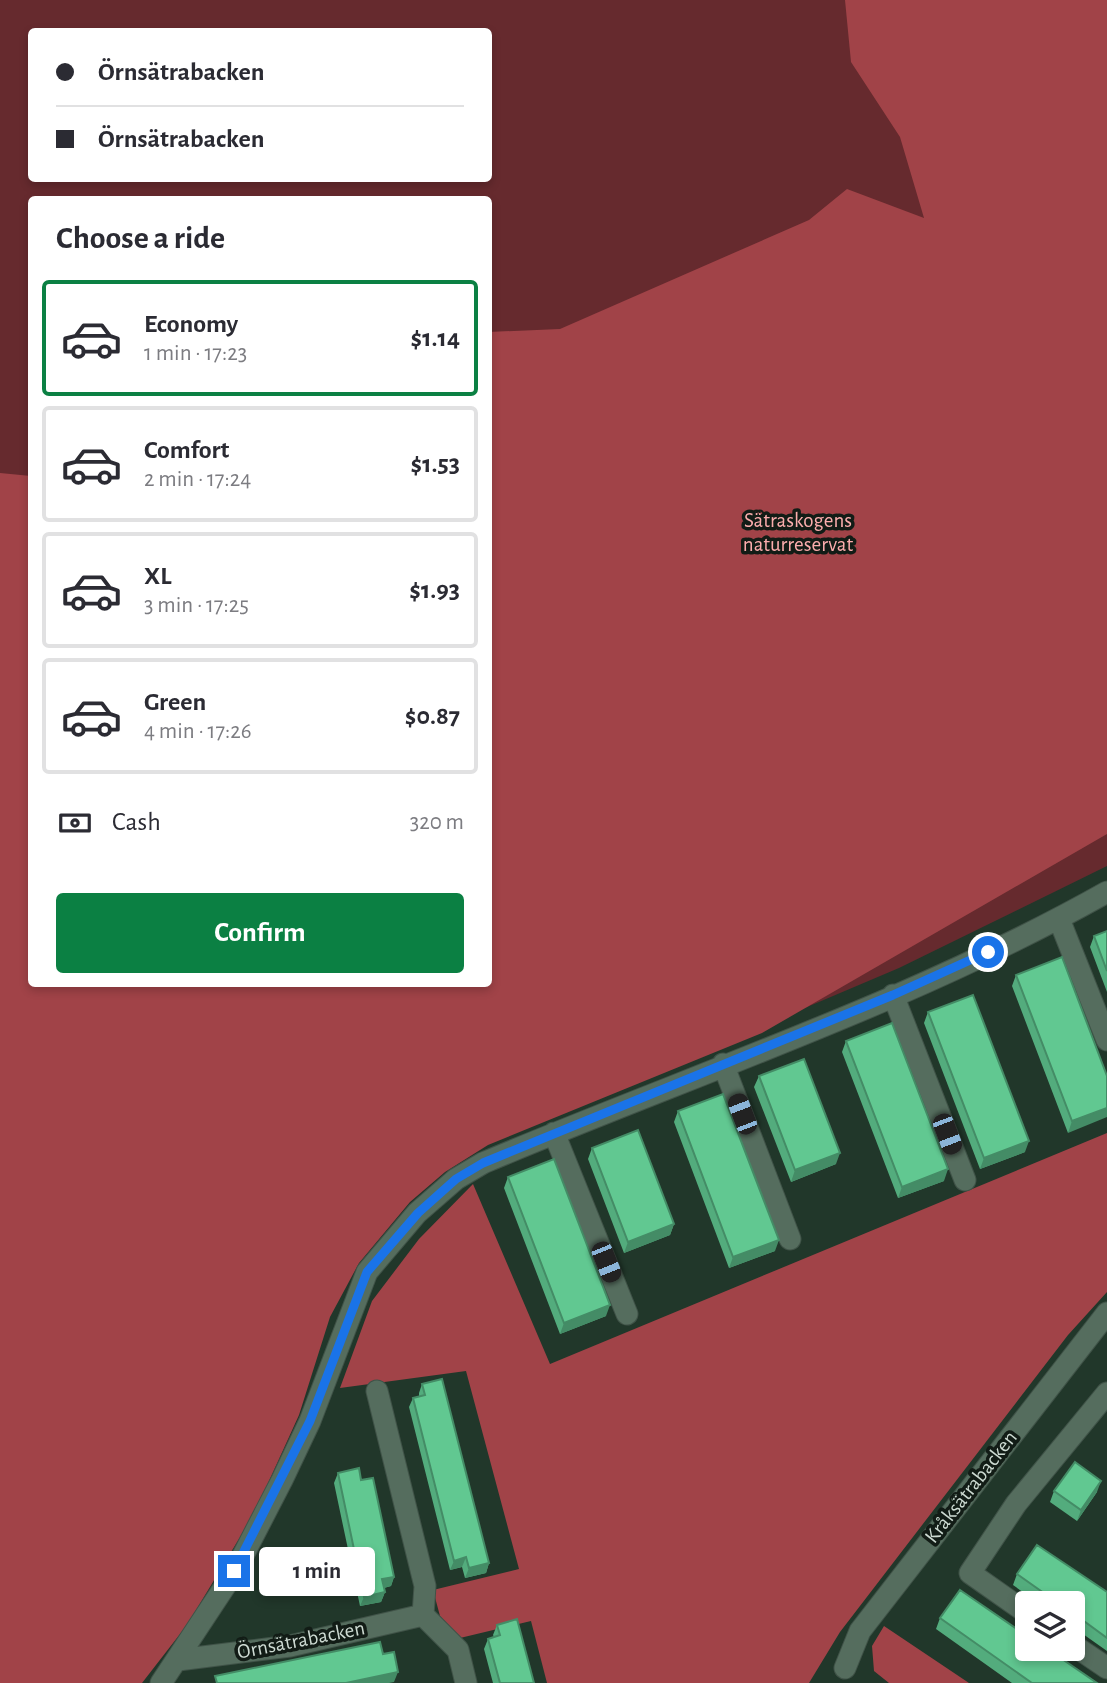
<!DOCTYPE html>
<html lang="en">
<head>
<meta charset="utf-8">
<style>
  :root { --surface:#fff; --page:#f7f7f7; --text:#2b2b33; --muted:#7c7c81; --line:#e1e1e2; --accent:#0b8043 }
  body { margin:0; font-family:"Alegreya Sans",sans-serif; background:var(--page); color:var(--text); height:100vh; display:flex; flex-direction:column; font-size:26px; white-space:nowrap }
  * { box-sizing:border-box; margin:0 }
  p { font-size:23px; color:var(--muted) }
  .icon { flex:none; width:38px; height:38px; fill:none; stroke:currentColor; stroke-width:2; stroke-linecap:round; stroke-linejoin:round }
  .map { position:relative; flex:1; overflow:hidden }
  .sheet { position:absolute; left:28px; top:196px; width:464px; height:791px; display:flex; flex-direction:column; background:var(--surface); border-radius:7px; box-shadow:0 4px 10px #0003 }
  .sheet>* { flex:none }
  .banner { position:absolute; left:28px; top:28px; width:464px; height:154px; border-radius:7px; box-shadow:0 4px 10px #0003; display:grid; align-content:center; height:154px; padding:0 28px; background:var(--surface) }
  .controls { position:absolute; left:1015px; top:1591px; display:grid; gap:14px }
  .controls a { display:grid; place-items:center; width:70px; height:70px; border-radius:7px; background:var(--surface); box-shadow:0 4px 10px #0003; font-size:35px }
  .end { position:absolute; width:32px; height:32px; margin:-16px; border:9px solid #1a73e8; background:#fff; box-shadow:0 0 0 4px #fff }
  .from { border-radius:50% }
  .bubble { position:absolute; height:49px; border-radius:7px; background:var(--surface); box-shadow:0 4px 10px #0003; font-size:23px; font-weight:600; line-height:49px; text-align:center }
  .car { position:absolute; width:21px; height:42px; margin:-21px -10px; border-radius:9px; box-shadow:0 0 5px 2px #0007; background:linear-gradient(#222 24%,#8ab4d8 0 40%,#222 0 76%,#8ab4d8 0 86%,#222 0) }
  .banner b { display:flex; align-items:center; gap:24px; height:66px; font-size:26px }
  .banner b+b { border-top:2px solid var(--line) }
  .banner i { width:18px; height:18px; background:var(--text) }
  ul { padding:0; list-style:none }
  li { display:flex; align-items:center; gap:21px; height:116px; margin:0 14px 10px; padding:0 14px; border:4px solid var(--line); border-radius:7px }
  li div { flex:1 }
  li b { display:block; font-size:26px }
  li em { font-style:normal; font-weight:600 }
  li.active { border-color:var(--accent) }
  li>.icon { width:63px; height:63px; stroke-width:1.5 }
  h2 { padding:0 28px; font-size:32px; line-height:84px }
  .pay { display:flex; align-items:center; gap:18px; height:77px; padding:0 28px; font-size:26px }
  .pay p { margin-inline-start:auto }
  .cta { display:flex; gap:14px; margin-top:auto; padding:14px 28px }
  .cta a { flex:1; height:80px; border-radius:7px; background:var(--accent); color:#fff; font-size:28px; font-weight:600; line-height:80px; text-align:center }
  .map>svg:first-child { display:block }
  .green { fill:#662a2e; fill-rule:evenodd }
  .forest { fill:#a14348 }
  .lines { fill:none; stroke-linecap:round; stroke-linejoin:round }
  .street-casing { stroke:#405348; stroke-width:23 }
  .street { stroke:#556d5e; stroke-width:21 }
  .wall { fill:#53ac7d }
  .shaded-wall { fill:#448c66 }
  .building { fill:#61c891; stroke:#448c66; stroke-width:2 }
  .route { stroke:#1a73e8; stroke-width:9 }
  .labels { text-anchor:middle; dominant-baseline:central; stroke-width:7; stroke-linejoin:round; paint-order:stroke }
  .park-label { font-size:21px; fill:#fcadad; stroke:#121c16 }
  .street-label { font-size:21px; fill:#cddad2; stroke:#121c16 }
</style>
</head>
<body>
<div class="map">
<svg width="1107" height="1683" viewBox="0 0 1107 1683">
  <rect width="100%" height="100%" fill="#21372a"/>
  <path class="green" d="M0,0H1107V866L899,968L435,1165L0,1672ZM32,32H488V178H32ZM32,200H488V984H32Z"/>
  <path class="forest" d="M845,0H1107V834L762,1033L488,1145L445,1172L410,1202L359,1263L330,1317L299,1415L254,1514L187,1625L142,1683H0V473L31,476L32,984H488V332L560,329L809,220L847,189L924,218L900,137L851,62Z
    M1107,1133V1292L1068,1335L840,1632L809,1683H547L531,1621L460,1638L440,1616L433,1590L519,1569L466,1371L340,1388L372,1301L419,1239L473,1184L550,1364Z
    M884,1626L969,1683H889L874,1671L872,1646Z"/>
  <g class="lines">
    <g class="street-casing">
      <path id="street" d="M1059,919L1107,1040
        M893,995L965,1180
        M723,1064L790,1239
        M554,1133L627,1314
        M377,1391L425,1586L423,1615
        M1027,1613L970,1573L1016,1504L1107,1393
        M1073,1645L1107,1668
        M178,1660L290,1646L423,1615L458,1650L466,1683
        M845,1668L860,1631L1107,1313
        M161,1683L235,1571L282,1480L310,1421L367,1272L417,1213L456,1179L483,1163C689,1076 912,1002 1107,892"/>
    </g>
    <use href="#street" class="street"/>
  </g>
  <path class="wall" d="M1107,931V992L1090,947L1094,936Z
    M1016,975L1107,1076L1068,1133L1012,986Z
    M928,1012L1025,1152L980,1169L924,1023Z
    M846,1041L944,1181L898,1198L842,1052Z
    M759,1076L836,1164L791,1182L754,1087Z
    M678,1111L775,1251L729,1268L674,1122Z
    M592,1148L674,1224L670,1235L624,1253L588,1159Z
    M508,1177L606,1316L560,1334L504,1188Z
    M422,1384L489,1563L486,1573L465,1578L462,1567L450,1570L409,1407L413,1398L419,1396V1393Z
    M338,1473L361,1480L394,1577L391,1586L384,1588L385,1592L381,1602L360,1606L334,1483Z
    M1054,1491L1097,1492L1077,1521L1050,1502Z
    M1017,1574L1107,1592V1651L1073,1627V1603H1038L1013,1585Z
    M940,1618L1097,1683H1012L936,1629Z
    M497,1625L534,1683H493L484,1649L488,1639L494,1637L493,1635Z"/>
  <path class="shaded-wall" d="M1107,1108V1117L1068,1133L1072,1121Z
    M1029,1141L1025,1152L980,1169L984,1158Z
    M840,1153L836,1164L791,1182L795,1170Z
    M948,1169L944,1181L898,1198L902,1187Z
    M674,1224L670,1235L624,1253L628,1242Z
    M779,1240L775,1251L729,1268L733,1257Z
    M610,1305L606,1316L560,1334L564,1323Z
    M1101,1481L1097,1492L1077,1521L1081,1510Z
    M466,1557L462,1567L450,1570L454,1561Z
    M489,1563L486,1573L465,1578L469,1568Z
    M394,1577L391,1586L379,1589L382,1579Z
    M385,1592L381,1602L360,1606L364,1597Z
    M398,1672L394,1682L389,1683H346Z"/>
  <path class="building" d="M1107,931V971L1094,936Z
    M1062,957L1107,1076V1108L1072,1121L1016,975Z
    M973,995L1029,1141L984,1158L928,1012Z
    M892,1023L948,1169L902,1187L846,1041Z
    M804,1059L840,1153L795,1170L759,1076Z
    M723,1094L779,1240L733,1257L678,1111Z
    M638,1130L674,1224L628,1242L592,1148Z
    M554,1159L610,1305L564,1323L508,1177Z
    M442,1379L489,1563L469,1568L466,1557L454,1561L413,1398L425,1395L422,1384Z
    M1075,1462L1101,1481L1081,1510L1054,1491Z
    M359,1468L361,1480L373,1478L394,1577L382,1579L385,1592L364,1597L338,1473Z
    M1037,1545L1107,1592V1638L1073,1613V1603H1058L1017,1574Z
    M960,1590L1027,1636V1648H1046L1097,1683H1032L940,1618Z
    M517,1619L534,1683H500L488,1639L500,1635L497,1625Z
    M380,1642L383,1654L394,1652L398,1672L346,1683H217L215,1676Z"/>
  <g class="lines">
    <path class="route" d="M234,1571L310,1421L367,1272L418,1213L456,1179L483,1163L893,995L988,952"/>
  </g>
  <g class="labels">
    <g class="park-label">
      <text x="798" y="520">Sätraskogens<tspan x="798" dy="24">naturreservat</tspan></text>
    </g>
    <g class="street-label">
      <text transform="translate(971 1487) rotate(-52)">Kråksätrabacken</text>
      <text transform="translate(301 1640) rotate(-11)">Örnsätrabacken</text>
    </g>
  </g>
</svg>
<div class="controls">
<a><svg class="icon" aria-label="layers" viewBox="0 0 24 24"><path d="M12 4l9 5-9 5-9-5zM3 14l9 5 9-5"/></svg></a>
</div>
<i class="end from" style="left:988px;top:952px"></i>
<i class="end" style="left:234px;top:1571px"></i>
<div class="bubble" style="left:259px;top:1547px;width:116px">1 min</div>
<i class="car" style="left:742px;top:1114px;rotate:339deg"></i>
<i class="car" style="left:947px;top:1134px;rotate:159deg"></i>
<i class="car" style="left:606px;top:1262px;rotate:158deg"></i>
<div class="banner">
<b><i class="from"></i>Örnsätrabacken</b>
<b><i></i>Örnsätrabacken</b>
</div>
<section class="sheet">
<h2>Choose a ride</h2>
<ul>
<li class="active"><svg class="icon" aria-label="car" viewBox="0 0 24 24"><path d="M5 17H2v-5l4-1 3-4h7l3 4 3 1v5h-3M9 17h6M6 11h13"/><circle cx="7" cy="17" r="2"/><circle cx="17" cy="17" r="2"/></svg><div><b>Economy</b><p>1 min · 17:23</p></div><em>$1.14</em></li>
<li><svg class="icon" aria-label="car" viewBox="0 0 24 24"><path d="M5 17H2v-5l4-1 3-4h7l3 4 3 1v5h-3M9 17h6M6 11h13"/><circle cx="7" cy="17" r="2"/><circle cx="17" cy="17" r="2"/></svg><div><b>Comfort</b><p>2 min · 17:24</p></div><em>$1.53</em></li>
<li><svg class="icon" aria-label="car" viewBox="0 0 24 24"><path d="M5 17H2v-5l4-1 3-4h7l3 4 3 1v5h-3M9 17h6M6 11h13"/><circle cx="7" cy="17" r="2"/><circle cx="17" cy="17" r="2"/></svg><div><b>XL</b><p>3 min · 17:25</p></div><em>$1.93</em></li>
<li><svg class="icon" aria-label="car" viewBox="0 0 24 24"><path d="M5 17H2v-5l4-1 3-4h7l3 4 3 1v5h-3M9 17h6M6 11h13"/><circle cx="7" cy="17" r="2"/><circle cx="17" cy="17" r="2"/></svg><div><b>Green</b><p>4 min · 17:26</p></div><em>$0.87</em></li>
</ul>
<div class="pay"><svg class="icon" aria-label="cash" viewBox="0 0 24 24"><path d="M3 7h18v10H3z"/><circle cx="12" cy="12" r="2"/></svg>Cash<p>320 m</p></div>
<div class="cta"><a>Confirm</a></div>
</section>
</div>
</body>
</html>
